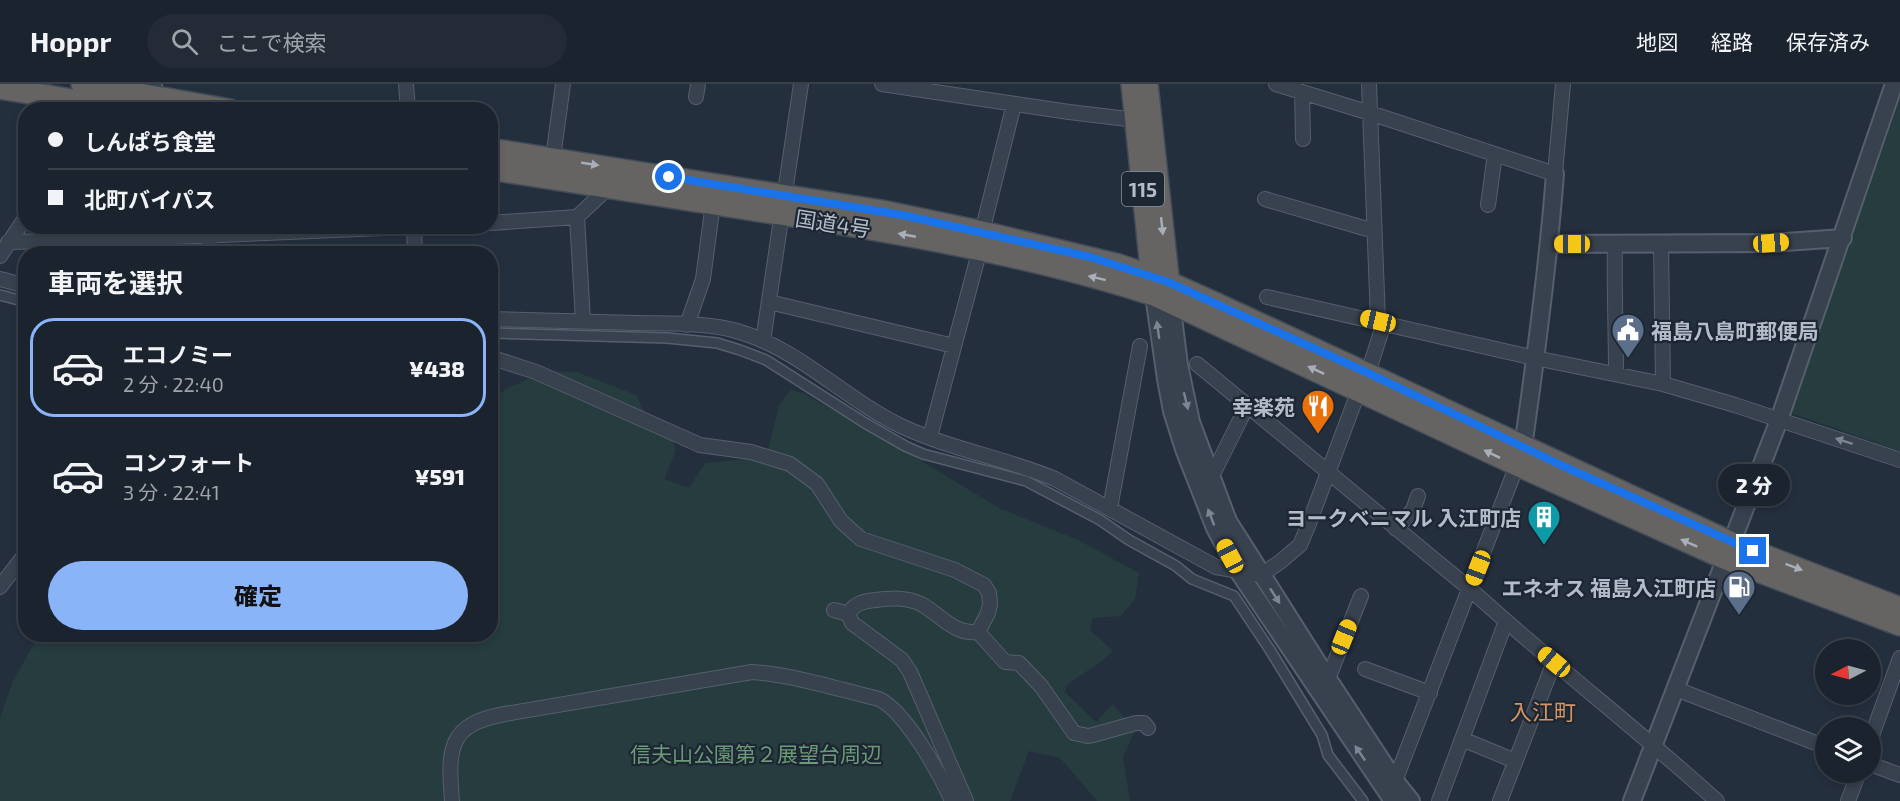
<!DOCTYPE html>
<html lang="ja">
<head>
<meta charset="utf-8">
<style>
  :root { --surface:#1b232e; --page:#242b36; --text:#f1f3f6; --muted:#a0a4aa; --line:#39404a; --accent:#8ab4f8 }
  body { margin:0; font-family:"Exo 2","Noto Sans JP",sans-serif; background:var(--page); color:var(--text); height:100vh; display:flex; flex-direction:column; font-size:22px; white-space:nowrap }
  * { box-sizing:border-box; margin:0 }
  p { font-size:20px; color:var(--muted) }
  .icon { flex:none; width:33px; height:33px; fill:none; stroke:currentColor; stroke-width:2; stroke-linecap:round; stroke-linejoin:round }
  .map { position:relative; flex:1; overflow:hidden }
  .panel { position:absolute; left:18px; top:162px; width:480px; height:396px; display:flex; flex-direction:column; background:var(--surface); border-radius:24px; box-shadow:0 3px 9px #0003,0 0 0 2px var(--line) }
  .panel>* { flex:none }
  .hud { position:absolute; left:18px; top:18px; width:480px; height:132px; border-radius:24px; box-shadow:0 3px 9px #0003,0 0 0 2px var(--line); display:grid; align-content:center; height:132px; padding:0 30px; background:var(--surface) }
  .needle { width:39px; rotate:264deg }
  .buttons { position:absolute; left:1815px; top:555px; display:grid; gap:12px }
  .buttons a { display:grid; place-items:center; width:66px; height:66px; border-radius:50%; background:var(--surface); box-shadow:0 3px 9px #0003,0 0 0 2px var(--line); font-size:30px }
  .end { position:absolute; width:27px; height:27px; margin:-14px; border:8px solid #1a73e8; background:#fff; box-shadow:0 0 0 3px #fff }
  .from { border-radius:50% }
  .bubble { position:absolute; height:42px; border-radius:21px; background:var(--surface); box-shadow:0 3px 9px #0003,0 0 0 2px var(--line); font-size:20px; font-weight:800; line-height:42px; text-align:center }
  .car { position:absolute; width:18px; height:36px; margin:-18px -9px; border-radius:8px; box-shadow:0 0 4px 2px #0007; background:linear-gradient(#f5c518 24%,#345 0 40%,#f5c518 0 76%,#345 0 86%,#f5c518 0) }
  .hud b { display:flex; align-items:center; gap:21px; height:57px; font-size:22px }
  .hud b+b { border-top:2px solid var(--line) }
  .hud i { width:15px; height:15px; background:var(--text) }
  ul { padding:0; list-style:none }
  li { display:flex; align-items:center; gap:18px; height:99px; margin:0 12px 9px; padding:0 18px; border:3px solid transparent; border-radius:24px }
  li div { flex:1 }
  li b { display:block; font-size:22px }
  li em { font-style:normal; font-weight:800 }
  li.selected { border-color:var(--accent) }
  li>.icon { width:54px; height:54px; stroke-width:1.5 }
  h2 { padding:0 30px; font-size:27px; line-height:72px }
  .cta { display:flex; gap:12px; margin-top:auto; padding:12px 30px }
  .cta a { flex:1; height:69px; border-radius:36px; background:var(--accent); color:#111; font-size:24px; font-weight:800; line-height:69px; text-align:center }
  header { display:flex; align-items:center; gap:36px; box-sizing:border-box; height:84px; padding:0 30px; background:var(--surface); border-bottom:2px solid var(--line) }
  header strong { font-size:28px }
  nav { display:flex; gap:33px; margin-inline-start:auto; font-size:21px }
  .search { width:420px; height:54px; background:var(--page); display:flex; align-items:center; gap:15px; box-sizing:border-box; padding:0 21px; border-radius:33px; color:var(--muted); font-size:22px }
  .map>svg:first-child { display:block }
  .green { fill:#263c3f }
  .lines { fill:none; stroke-linecap:round; stroke-linejoin:round }
  .pedestrian-casing { stroke:#565f6c; stroke-width:12 }
  .minor-casing { stroke:#565f6c; stroke-width:16 }
  .tertiary-casing { stroke:#565f6c; stroke-width:20 }
  .trunk-casing { stroke:#434c59; stroke-width:24 }
  .pedestrian { stroke:#38414e; stroke-width:9 }
  .minor { stroke:#38414e; stroke-width:14 }
  .tertiary { stroke:#38414e; stroke-width:16 }
  .trunk { stroke:#656462; stroke-width:21 }
  .oneway { fill:#a8afba }
  .oneway2 { fill:#7c8592 }
  .route { stroke:#1a73e8; stroke-width:8 }
  .labels { text-anchor:middle; dominant-baseline:central; stroke-width:4.5; stroke-linejoin:round; paint-order:stroke }
  .shield { fill:#1d2633; stroke:#878f9c; stroke-width:1.5 }
  .shield-label { font-size:20px; font-weight:bold; fill:#b4bcc9 }
  .street-label { font-size:21px; fill:#b4bcc9; stroke:#1d2633 }
  .poi-label { font-size:21px; font-weight:bold; fill:#b4bcc9; stroke:#1d2633; text-anchor:end }
  .park-label { font-size:21px; fill:#6b9a76; stroke:#1d2633 }
  .neighbourhood-label { font-size:22px; fill:#d59563; stroke:#1d2633 }
</style>
</head>
<body>
<header>
<strong>Hoppr</strong>
<div class="search"><svg class="icon" aria-label="search" viewBox="0 0 24 24"><circle cx="10" cy="10" r="6"/><path d="M15 15l6 6"/></svg>ここで検索</div>
<nav><a>地図</a><a>経路</a><a>保存済み</a></nav>
</header>
<div class="map">
<svg width="1900" height="717" viewBox="0 0 1900 717">
  <rect width="100%" height="100%" fill="#242f3e"/>
  <path class="green" d="M1900,15V367L1791,329Z
    M546,287L577,288L636,311L652,343L672,354L676,367L664,395L689,404L705,379L754,374L767,370L779,321L791,306L804,310L880,352L999,424L1078,456L1139,489L1135,515L1121,532L1093,534L1090,546L1113,567L1103,576L1067,601L1065,608L1096,638L1113,620L1135,647L1123,673L1130,717H1097L1060,674L1029,667L1010,717H0V634L12,599L39,551L490,550L491,315L508,304Z"/>
  <g class="lines">
    <g class="pedestrian-casing">
      <path id="pedestrian" d="M0,211L26,218
        M490,249L667,254L717,259L740,266L766,276L865,339L905,362L923,370L1026,397L1100,436L1129,456L1176,482L1192,495L1234,512L1270,566L1322,651L1328,671L1363,717"/>
    </g>
    <g class="minor-casing">
      <path id="minor" d="M406,0L408,26
        M882,0L1069,28L1136,36
        M1276,0L1370,29L1555,90L1563,0
        M1369,0L1378,237
        M1302,8L1303,55
        M696,13L698,0
        M553,74L563,0
        M1265,115L1374,147
        M1488,121L1495,70
        M577,133L583,237
        M490,139L577,133L609,103
        M414,142L415,170
        M982,148L1014,20
        M8,158L103,156L429,142
        M1661,160L1663,300
        M1615,161C1614,204 1616,247 1616,290
        M99,170L103,156L104,142
        M208,170L213,142
        M0,172L26,133
        M0,195L26,202
        M1267,213L1535,274L1663,300L1735,321L1900,376
        M769,218L954,262
        M490,235C539,236 588,238 636,239C670,240 707,238 740,248C800,266 845,315 901,342C950,365 1005,374 1055,395L1216,483L1261,491L1280,478L1300,461L1308,442L1359,306
        M687,241L703,195L713,119
        M763,257L801,0
        M490,273L536,288L700,361L751,368L790,380L817,400L841,437L861,455L955,486L984,501L989,509L990,520L988,529L978,548
        M1197,280L1470,505C1550,578 1636,644 1717,717
        M1368,289L1384,239
        M930,353L980,165
        M1211,394L1247,322
        M1110,424L1140,262
        M1396,445L1413,426L1418,412
        M0,503L26,469
        M834,526L848,530L852,539L902,576L910,588L966,717
        M848,530C855,519 864,517 876,516C892,514 906,513 921,520C941,531 954,551 978,548L1005,578L1019,579L1041,602L1074,649L1088,652L1093,651L1136,639H1144L1148,644
        M1365,585L1430,609
        M1328,595L1361,512
        M1676,605L1826,663
        M1462,655L1515,677
        M1870,657L1900,574
        M1870,680L1900,691
        M1395,697L1517,381
        M452,717C448,666 447,640 505,630L752,588C795,591 837,605 879,615C906,628 940,690 952,717
        M1439,717L1506,537
        M1500,717L1554,578
        M1848,717L1859,688"/>
    </g>
    <g class="tertiary-casing">
      <path id="tertiary" d="M144,26L153,0
        M1550,160L1771,159L1843,154
        M1154,211L1166,295L1172,327L1184,365L1215,444L1238,487L1393,717
        M1171,218L1179,281L1191,338L1228,437L1328,595L1395,697L1411,717
        M1520,372L1523,363C1536,272 1548,181 1555,90
        M1632,717L1779,336L1894,0"/>
    </g>
    <g class="trunk-casing">
      <path id="trunk" d="M82,0L230,26
        M1132,0L1153,204
        M1147,0L1170,211
        M0,4L132,26
        M490,65L882,127L982,148L1119,181L1168,198L1217,220L1732,459L1900,524
        M490,85C589,100 688,116 786,131C910,151 1034,172 1154,211L1517,381L1726,475L1900,541"/>
    </g>
    <use href="#pedestrian" class="pedestrian"/>
    <use href="#minor" class="minor"/>
    <use href="#tertiary" class="tertiary"/>
    <use href="#trunk" class="trunk"/>
  </g>
  <defs><path id="oneway-solid" d="M-6-.8H1V-3.2L6.5 0L1 3.2V.8H-6Z" transform="scale(1.5)"/></defs>
  <g class="oneway">
    <use href="#oneway-solid" transform="translate(590 80) rotate(9)"/>
    <use href="#oneway-solid" transform="translate(1162 142) rotate(84)"/>
    <use href="#oneway-solid" transform="translate(907 151) rotate(-169)"/>
    <use href="#oneway-solid" transform="translate(1097 194) rotate(-166)"/>
    <use href="#oneway-solid" transform="translate(1316 286) rotate(-155)"/>
    <use href="#oneway-solid" transform="translate(1492 370) rotate(-154)"/>
    <use href="#oneway-solid" transform="translate(1689 459) rotate(-156)"/>
    <use href="#oneway-solid" transform="translate(1794 483) rotate(21)"/>
  </g>
  <g class="oneway2">
    <use href="#oneway-solid" transform="translate(1158 246) rotate(-98)"/>
    <use href="#oneway-solid" transform="translate(1186 317) rotate(76)"/>
    <use href="#oneway-solid" transform="translate(1844 357) rotate(-162)"/>
    <use href="#oneway-solid" transform="translate(1211 433) rotate(-111)"/>
    <use href="#oneway-solid" transform="translate(1275 512) rotate(57)"/>
    <use href="#oneway-solid" transform="translate(1360 669) rotate(-124)"/>
  </g>
  <g class="lines">
    <path class="route" d="M669,93L902,131L1090,173L1168,198L1368,289L1565,383L1753,467"/>
  </g>
  <defs>
    <g id="civic-pin" transform="scale(1.725)"><path d="M0 17L-7.5 6A9.5 9.5 0 1 1 7.5 6Z" fill="#5c6f8a" stroke="#1d2633"/><path d="M-.6-6.5H3V-4.5H.6V-3L4-1V1h2V6H-6V1h2V-1L-.6-3ZM-1.2 2.5V6h2.4V2.5Z" fill="#fff"/></g>
    <g id="restaurant-pin" transform="scale(1.725)"><path d="M0 17L-7.5 6A9.5 9.5 0 1 1 7.5 6Z" fill="#e8710a" stroke="#1d2633"/><path d="M-5-6h1v4h1v-4h1v4h1v-4h1v5L-1.5 .5V6h-2V.5L-5-1ZM5-6V6H3V1.5H1.5Q1.5-4 5-6Z" fill="#fff"/></g>
    <g id="building-pin" transform="scale(1.725)"><path d="M0 17L-7.5 6A9.5 9.5 0 1 1 7.5 6Z" fill="#0f9aa8" stroke="#1d2633"/><path d="M-4-6H4V6H1V3H-1V6H-4ZM-2.5-4.3h1.7v1.8h-1.7ZM.8-4.3h1.7v1.8H.8ZM-2.5-1h1.7V.8h-1.7ZM.8-1h1.7V.8H.8Z" fill="#fff"/></g>
    <g id="fuel-pin" transform="scale(1.725)"><path d="M0 17L-7.5 6A9.5 9.5 0 1 1 7.5 6Z" fill="#5c6f8a" stroke="#1d2633"/><path d="M-5.5-6h7V0h2V4h1.3V-2.5L3-4.5l.8-.8L6-3V5H2.5V1h-1V6h-7ZM-4.2-4.7v3.2H.2V-4.7Z" fill="#fff"/></g>
  </defs>
  <g fill-rule="evenodd">
    <use href="#civic-pin" x="1628" y="246"/>
    <use href="#restaurant-pin" x="1318" y="322"/>
    <use href="#building-pin" x="1544" y="433"/>
    <use href="#fuel-pin" x="1739" y="503"/>
  </g>
  <g class="labels">
    <rect class="shield" x="1122" y="88" width="42" height="34" rx="4.5"/>
    <g class="shield-label">
      <text x="1143" y="105">115</text>
    </g>
    <g class="street-label">
      <text transform="translate(833 139) rotate(9)">国道4号</text>
    </g>
    <g class="poi-label">
      <text x="1651" y="246" text-anchor="start">福島八島町郵便局</text>
      <text x="1295" y="322">幸楽苑</text>
      <text x="1521" y="433">ヨークベニマル 入江町店</text>
      <text x="1716" y="503">エネオス 福島入江町店</text>
    </g>
    <g class="park-label">
      <text x="756" y="669">信夫山公園第２展望台周辺</text>
    </g>
    <g class="neighbourhood-label">
      <text x="1543" y="627">入江町</text>
    </g>
  </g>
</svg>
<div class="buttons">
<a><svg class="needle" viewBox="-14 -14 28 28"><path d="M0-13l5 13h-10z" fill="#e53935"/><path d="M0 13l5-13h-10z" fill="#a0a4aa"/></svg></a>
<a><svg class="icon" aria-label="layers" viewBox="0 0 24 24"><path d="M12 4l9 5-9 5-9-5zM3 14l9 5 9-5"/></svg></a>
</div>
<i class="end from" style="left:669px;top:93px"></i>
<i class="end" style="left:1753px;top:467px"></i>
<div class="bubble" style="left:1718px;top:380px;width:72px">2 分</div>
<i class="car" style="left:1771px;top:159px;rotate:86deg"></i>
<i class="car" style="left:1572px;top:160px;rotate:270deg"></i>
<i class="car" style="left:1378px;top:237px;rotate:283deg"></i>
<i class="car" style="left:1230px;top:472px;rotate:332deg"></i>
<i class="car" style="left:1478px;top:484px;rotate:201deg"></i>
<i class="car" style="left:1344px;top:553px;rotate:22deg"></i>
<i class="car" style="left:1554px;top:578px;rotate:310deg"></i>
<div class="hud">
<b><i class="from"></i>しんぱち食堂</b>
<b><i></i>北町バイパス</b>
</div>
<section class="panel">
<h2>車両を選択</h2>
<ul>
<li class="selected"><svg class="icon" aria-label="car" viewBox="0 0 24 24"><path d="M5 17H2v-5l4-1 3-4h7l3 4 3 1v5h-3M9 17h6M6 11h13"/><circle cx="7" cy="17" r="2"/><circle cx="17" cy="17" r="2"/></svg><div><b>エコノミー</b><p>2 分 · 22:40</p></div><em>¥438</em></li>
<li><svg class="icon" aria-label="car" viewBox="0 0 24 24"><path d="M5 17H2v-5l4-1 3-4h7l3 4 3 1v5h-3M9 17h6M6 11h13"/><circle cx="7" cy="17" r="2"/><circle cx="17" cy="17" r="2"/></svg><div><b>コンフォート</b><p>3 分 · 22:41</p></div><em>¥591</em></li>
</ul>
<div class="cta"><a>確定</a></div>
</section>
</div>
</body>
</html>
